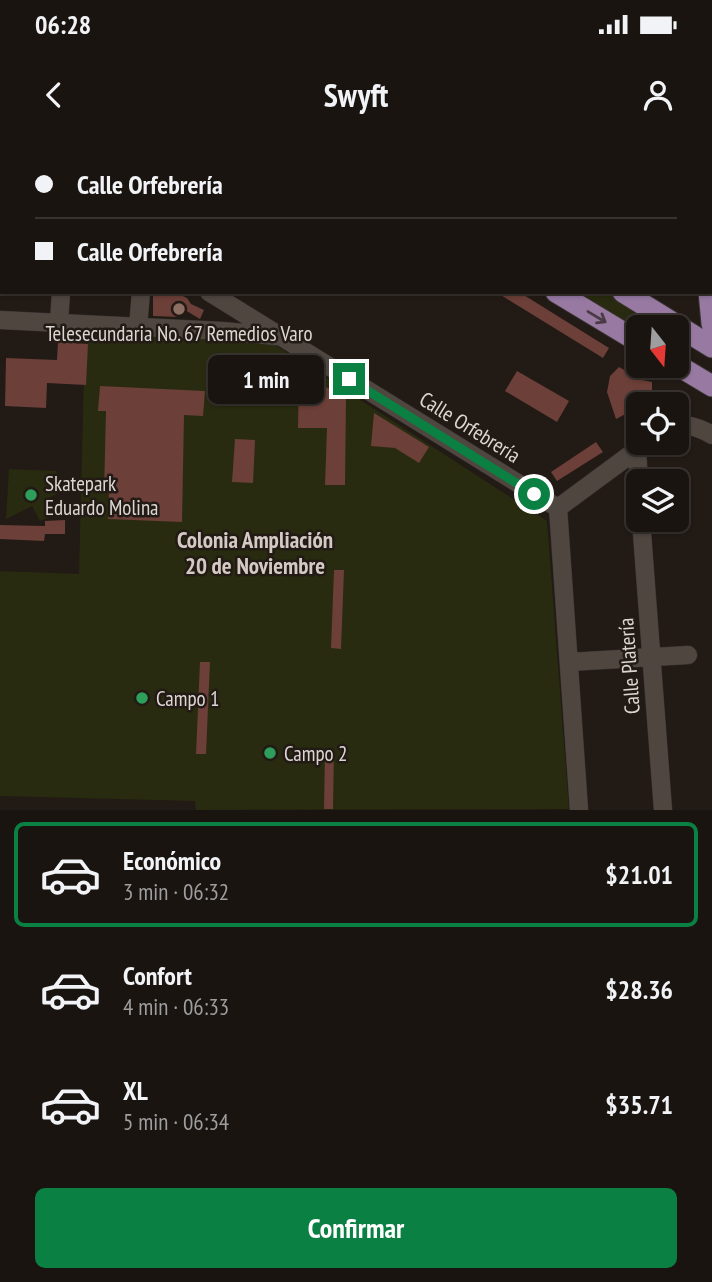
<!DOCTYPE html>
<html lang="es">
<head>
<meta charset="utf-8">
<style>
  :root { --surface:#1a1410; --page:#27211e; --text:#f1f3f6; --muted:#9f9e9f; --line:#383330; --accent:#0b8043 }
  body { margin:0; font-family:"PT Sans Narrow",sans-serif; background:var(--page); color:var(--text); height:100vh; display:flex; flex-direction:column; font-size:26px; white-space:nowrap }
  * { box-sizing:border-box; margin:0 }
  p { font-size:23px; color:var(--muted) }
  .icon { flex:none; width:38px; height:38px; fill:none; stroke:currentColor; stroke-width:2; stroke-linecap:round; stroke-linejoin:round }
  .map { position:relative; height:670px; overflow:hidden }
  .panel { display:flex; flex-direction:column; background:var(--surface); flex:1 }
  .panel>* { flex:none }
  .top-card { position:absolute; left:0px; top:0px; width:712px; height:154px; box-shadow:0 2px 5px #0004,0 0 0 2px var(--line); display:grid; align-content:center; height:154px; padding:0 35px; background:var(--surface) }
  .needle { width:46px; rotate:163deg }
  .fabs { position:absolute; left:626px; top:175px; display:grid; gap:14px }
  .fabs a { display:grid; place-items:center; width:63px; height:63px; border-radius:10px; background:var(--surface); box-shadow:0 2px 5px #0004,0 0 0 2px var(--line); font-size:35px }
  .end { position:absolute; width:32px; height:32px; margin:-16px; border:9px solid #0b8043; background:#fff; box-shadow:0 0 0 4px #fff }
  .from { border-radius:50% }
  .bubble { position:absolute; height:49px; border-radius:10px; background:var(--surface); box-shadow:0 2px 5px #0004,0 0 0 2px var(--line); font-size:23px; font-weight:600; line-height:49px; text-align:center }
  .top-card b { display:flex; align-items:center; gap:24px; height:66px; font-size:26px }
  .top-card b+b { border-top:2px solid var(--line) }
  .top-card i { width:18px; height:18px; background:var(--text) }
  ul { padding:12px 0 0; list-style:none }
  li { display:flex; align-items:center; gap:21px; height:105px; margin:0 14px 10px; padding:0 21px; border:4px solid transparent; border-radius:10px }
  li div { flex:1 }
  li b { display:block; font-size:26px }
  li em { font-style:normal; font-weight:600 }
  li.selected { border-color:var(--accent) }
  li>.icon { width:63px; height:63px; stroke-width:1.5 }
  .button { display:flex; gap:14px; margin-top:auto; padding:14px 35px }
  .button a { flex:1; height:80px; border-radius:10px; background:var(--accent); color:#fff; font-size:28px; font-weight:600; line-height:80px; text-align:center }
  .status { display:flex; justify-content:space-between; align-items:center; height:49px; padding:0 35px; background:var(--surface); direction:ltr }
  .status svg { height:19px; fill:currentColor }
  header { display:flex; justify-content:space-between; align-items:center; height:91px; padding:0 35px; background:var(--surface); font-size:32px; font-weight:600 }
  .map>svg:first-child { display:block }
  .green { fill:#282b0f }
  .building { fill:#6c3f38 }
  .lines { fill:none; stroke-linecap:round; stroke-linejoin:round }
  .minor-casing { stroke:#393331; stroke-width:19 }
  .major-casing { stroke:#393331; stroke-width:23 }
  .minor { stroke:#4f4640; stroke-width:18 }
  .major { stroke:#9779a2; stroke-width:21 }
  .rail { stroke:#a59e9a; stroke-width:3.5; stroke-dasharray:3.5 7; stroke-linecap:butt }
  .oneway { stroke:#4b3b46 }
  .route { stroke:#0b8043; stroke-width:9 }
  .education-dot { fill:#8d6e63; stroke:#221a15; stroke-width:2.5 }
  .leisure-dot { fill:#2e9e5b; stroke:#221a15; stroke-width:2.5 }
  .labels { text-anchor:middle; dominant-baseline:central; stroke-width:5; stroke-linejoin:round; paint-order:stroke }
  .poi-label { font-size:21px; fill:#dcd6d2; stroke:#221a15; text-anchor:start }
  .street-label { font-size:21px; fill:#dcd6d2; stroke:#221a15 }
  .neighbourhood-label { font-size:23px; font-weight:bold; fill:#d5c9c3; stroke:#221a15 }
</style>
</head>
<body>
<div class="status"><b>06:28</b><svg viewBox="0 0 49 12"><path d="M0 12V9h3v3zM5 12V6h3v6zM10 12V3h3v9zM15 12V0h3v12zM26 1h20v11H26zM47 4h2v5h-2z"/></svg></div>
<header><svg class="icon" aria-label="back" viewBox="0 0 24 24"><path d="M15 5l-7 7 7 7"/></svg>Swyft<svg class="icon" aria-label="person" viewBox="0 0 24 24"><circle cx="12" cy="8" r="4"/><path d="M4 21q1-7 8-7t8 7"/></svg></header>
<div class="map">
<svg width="712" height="670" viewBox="0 0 712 670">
  <rect width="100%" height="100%" fill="#221a15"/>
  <path class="green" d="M567,152H610L664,187H639V194Z
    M85,192L274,204L547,381L569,669L196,670L195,661L0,656V431L79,434Z
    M9,329L56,331L65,350L44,360L52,376L40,381L32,366L6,379Z"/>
  <path class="building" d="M153,152H174L187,158L191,164L204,170L200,179L180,167L178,177L153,176Z
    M496,152H519L609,208L603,218Z
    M58,202L88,204L86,245L47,243L46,268L5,266L6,218L57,220Z
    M619,227L642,240L652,242V264H639V267L616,279L607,252L610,236Z
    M517,231L569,261L557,282L505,251Z
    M299,234L346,257L345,345H325L327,288H298Z
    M100,246L205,251L203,276L184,275L182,382L108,379L109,353H104L106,271H98Z
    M374,273L429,307L419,323L395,308L371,306Z
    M235,299L255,300L253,343L232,342Z
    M596,302L603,312L557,341L551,332Z
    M65,380V394H45L44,401L0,399V385L45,386V381Z
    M334,430H344L341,509L331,508Z
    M200,522H210L206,614H196Z
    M325,610L334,611L333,669H324Z"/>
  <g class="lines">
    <g class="minor-casing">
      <path id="minor" d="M135,0L138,2
        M459,0V2
        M678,0V2
        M154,2L155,0
        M0,25L2,26
        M710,75H712
        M209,152L558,368
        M0,180L222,191L276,196
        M59,182L61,152
        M138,187L141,152
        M677,285C691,284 701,288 712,295
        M637,310L639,341
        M558,368L579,670
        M558,368L646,303
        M641,380L663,670
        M569,522L688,515"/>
    </g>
    <g class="major-casing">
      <path id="major" d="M312,0L315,2
        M372,0L375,2
        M691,0V2
        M556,152L639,202
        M623,152L712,207
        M709,152L712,184
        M677,225L712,246"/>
    </g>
    <use href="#minor" class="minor"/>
    <use href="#major" class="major"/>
    <path class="rail" d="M705,0V2
      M710,44L712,56"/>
  </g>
  <defs><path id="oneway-shaft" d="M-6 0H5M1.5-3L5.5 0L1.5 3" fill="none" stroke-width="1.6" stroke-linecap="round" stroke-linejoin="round" transform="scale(1.75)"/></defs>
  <use class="oneway" href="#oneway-shaft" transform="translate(597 177) rotate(31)"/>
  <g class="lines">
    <path class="route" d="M349,239L534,354"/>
  </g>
  <circle class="education-dot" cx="179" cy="169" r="7"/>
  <g class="leisure-dot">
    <circle cx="31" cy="355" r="7"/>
    <circle cx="142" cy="558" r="7"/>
    <circle cx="270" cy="613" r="7"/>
  </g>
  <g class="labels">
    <g class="poi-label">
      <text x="179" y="193" text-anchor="middle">Telesecundaria No. 67 Remedios Varo</text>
      <text x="45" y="343">Skatepark<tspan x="45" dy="24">Eduardo Molina</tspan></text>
      <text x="156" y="558">Campo 1</text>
      <text x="284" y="613">Campo 2</text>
    </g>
    <g class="street-label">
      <text transform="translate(470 287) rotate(32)">Calle Orfebrería</text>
      <text transform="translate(629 526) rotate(-94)">Calle Platería</text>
    </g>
    <g class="neighbourhood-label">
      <text x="255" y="399">Colonia Ampliación<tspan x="255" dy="26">20 de Noviembre</tspan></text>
    </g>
  </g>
</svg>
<div class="fabs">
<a><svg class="needle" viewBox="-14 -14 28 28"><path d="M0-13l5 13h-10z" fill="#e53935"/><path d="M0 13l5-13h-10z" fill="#9f9e9f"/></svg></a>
<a><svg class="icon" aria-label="locate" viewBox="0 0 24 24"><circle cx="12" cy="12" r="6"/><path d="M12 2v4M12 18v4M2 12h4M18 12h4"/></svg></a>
<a><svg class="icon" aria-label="layers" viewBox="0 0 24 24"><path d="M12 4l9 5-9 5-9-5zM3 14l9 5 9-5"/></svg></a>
</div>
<i class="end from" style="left:534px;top:354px"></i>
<i class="end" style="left:349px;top:239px"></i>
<div class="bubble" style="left:208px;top:215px;width:116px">1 min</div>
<div class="top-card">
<b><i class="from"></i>Calle Orfebrería</b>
<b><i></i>Calle Orfebrería</b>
</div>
</div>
<section class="panel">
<ul>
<li class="selected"><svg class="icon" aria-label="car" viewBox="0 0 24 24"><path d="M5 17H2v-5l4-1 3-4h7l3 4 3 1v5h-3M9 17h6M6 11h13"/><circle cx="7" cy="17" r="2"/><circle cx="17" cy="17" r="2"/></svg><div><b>Económico</b><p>3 min · 06:32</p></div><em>$21.01</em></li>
<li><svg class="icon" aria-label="car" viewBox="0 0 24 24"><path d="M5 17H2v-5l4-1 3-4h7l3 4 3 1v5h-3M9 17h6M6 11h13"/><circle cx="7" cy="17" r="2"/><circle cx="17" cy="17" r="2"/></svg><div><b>Confort</b><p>4 min · 06:33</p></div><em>$28.36</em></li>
<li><svg class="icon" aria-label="car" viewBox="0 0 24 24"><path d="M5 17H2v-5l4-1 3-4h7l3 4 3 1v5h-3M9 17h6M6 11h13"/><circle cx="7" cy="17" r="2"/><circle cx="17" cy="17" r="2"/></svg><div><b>XL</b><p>5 min · 06:34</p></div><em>$35.71</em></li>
</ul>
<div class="button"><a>Confirmar</a></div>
</section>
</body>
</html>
